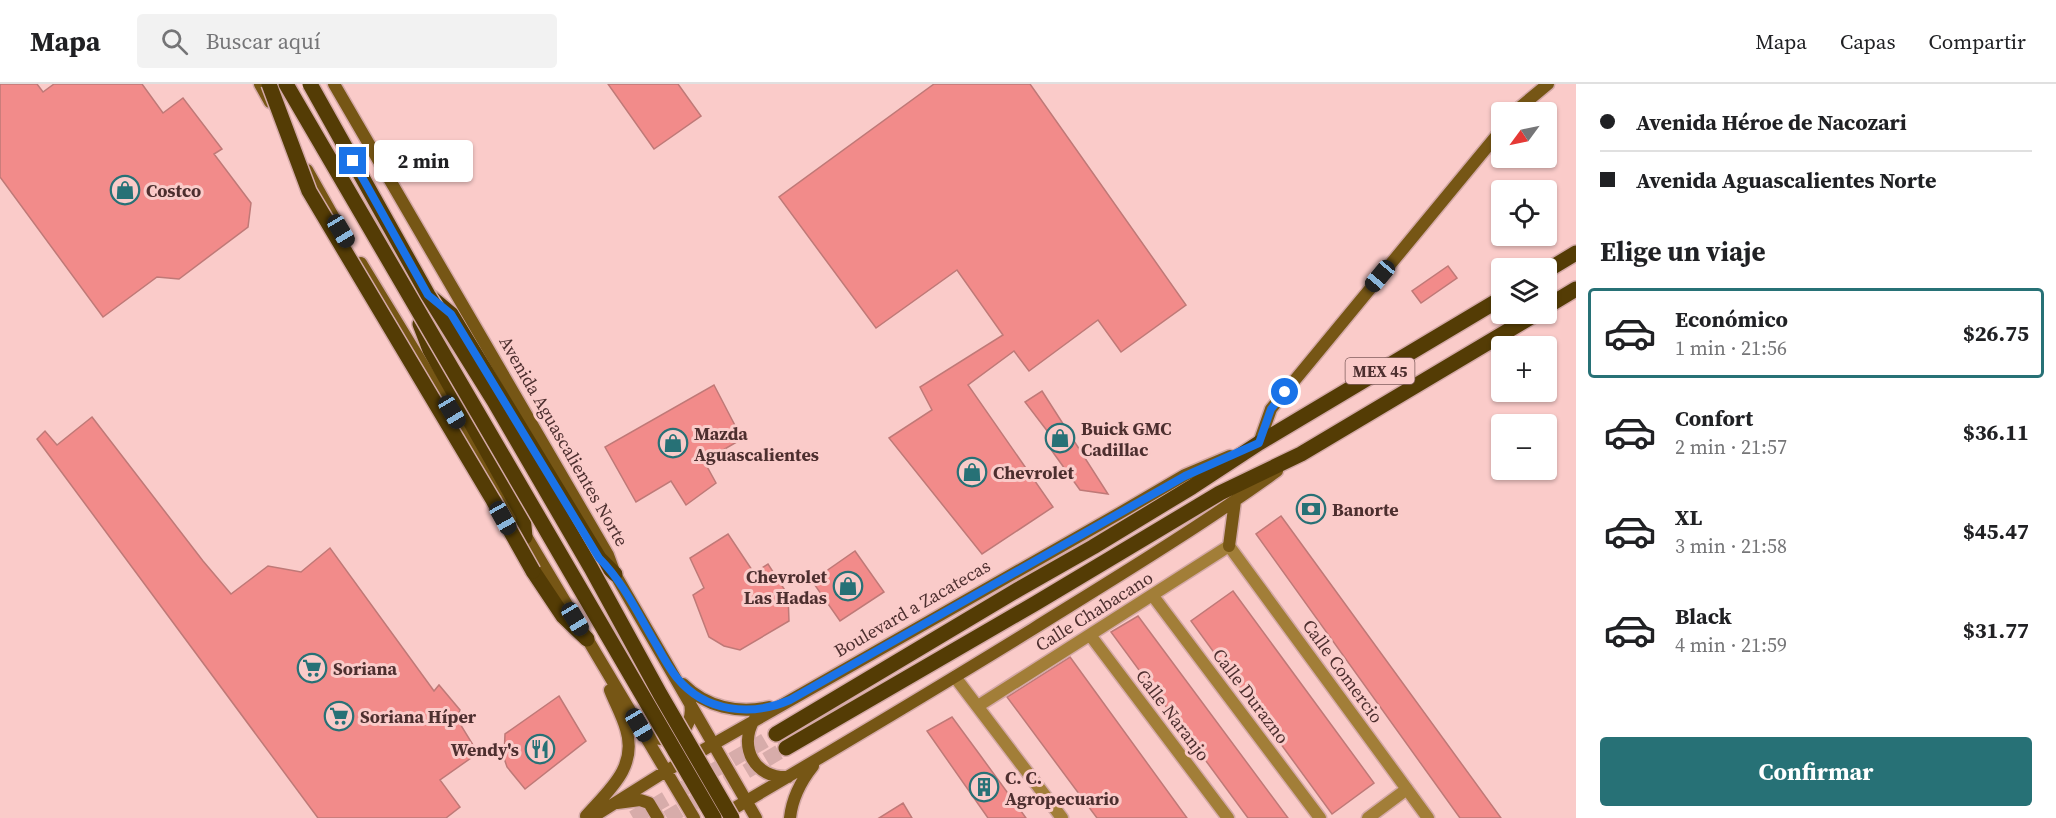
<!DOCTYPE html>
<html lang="es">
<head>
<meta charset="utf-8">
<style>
  :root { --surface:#fff; --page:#f2f2f2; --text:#202124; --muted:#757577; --line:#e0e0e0; --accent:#277176 }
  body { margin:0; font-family:"Source Serif 4",serif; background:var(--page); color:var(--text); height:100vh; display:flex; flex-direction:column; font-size:22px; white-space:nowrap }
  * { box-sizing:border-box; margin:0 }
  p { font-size:20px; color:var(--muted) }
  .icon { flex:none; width:33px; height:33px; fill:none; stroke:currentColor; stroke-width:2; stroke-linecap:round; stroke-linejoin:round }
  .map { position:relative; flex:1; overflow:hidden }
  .sheet { display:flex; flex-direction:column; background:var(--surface); width:480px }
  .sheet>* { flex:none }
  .banner { display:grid; align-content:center; height:132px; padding:0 24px; background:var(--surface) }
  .needle { width:39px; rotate:237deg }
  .controls { position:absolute; left:1491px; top:18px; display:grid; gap:12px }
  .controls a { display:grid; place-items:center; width:66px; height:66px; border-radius:6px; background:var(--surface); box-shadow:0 2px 4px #0004; font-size:30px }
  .end { position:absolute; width:27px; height:27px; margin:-14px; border:8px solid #1a73e8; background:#fff; box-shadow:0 0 0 3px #fff }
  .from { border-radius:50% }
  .bubble { position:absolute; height:42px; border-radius:6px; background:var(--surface); box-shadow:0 2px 4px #0004; font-size:20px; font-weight:700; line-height:42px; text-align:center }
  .car { position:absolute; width:18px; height:36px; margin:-18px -9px; border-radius:8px; box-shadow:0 0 4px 2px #0007; background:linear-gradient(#222 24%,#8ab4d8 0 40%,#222 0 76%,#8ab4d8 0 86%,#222 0) }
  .banner b { display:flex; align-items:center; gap:21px; height:57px; font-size:22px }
  .banner b+b { border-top:2px solid var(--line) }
  .banner i { width:15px; height:15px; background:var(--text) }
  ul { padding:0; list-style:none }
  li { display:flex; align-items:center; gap:18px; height:90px; margin:0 12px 9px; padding:0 12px; border:3px solid transparent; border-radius:6px }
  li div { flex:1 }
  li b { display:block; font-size:22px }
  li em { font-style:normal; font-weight:700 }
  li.active { border-color:var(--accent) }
  li>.icon { width:54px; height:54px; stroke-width:1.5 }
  h2 { padding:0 24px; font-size:27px; line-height:72px }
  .action { display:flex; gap:12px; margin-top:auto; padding:12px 24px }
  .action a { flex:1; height:69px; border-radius:6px; background:var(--accent); color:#fff; font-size:24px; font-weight:700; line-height:69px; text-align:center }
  header { display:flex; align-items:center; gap:36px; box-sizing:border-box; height:84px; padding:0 30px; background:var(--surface); border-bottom:2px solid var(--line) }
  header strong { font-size:28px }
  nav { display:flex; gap:33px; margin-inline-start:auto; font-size:21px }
  .search { width:420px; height:54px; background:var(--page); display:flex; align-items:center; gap:15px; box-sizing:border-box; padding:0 21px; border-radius:6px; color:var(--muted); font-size:22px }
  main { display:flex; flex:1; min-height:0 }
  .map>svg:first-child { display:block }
  .building { fill:#f28b8a; stroke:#bf7977; stroke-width:1.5 }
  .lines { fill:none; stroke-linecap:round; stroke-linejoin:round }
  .primary-tunnel { stroke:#d7acaa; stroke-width:15; stroke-dasharray:15 8; stroke-linecap:butt }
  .minor-casing { stroke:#d4a9a7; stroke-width:15 }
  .secondary-casing { stroke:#d4a9a7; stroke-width:15 }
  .primary-casing { stroke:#d4a9a7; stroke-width:18 }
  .minor { stroke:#a27e38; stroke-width:12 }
  .secondary { stroke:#765615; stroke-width:12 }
  .primary { stroke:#543c05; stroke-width:15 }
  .primary-bridge-casing { stroke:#d4a9a7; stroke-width:18; stroke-linecap:butt }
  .primary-bridge { stroke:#543c05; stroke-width:15 }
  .route { stroke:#1a73e8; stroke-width:8 }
  .labels { text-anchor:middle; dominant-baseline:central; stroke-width:6; stroke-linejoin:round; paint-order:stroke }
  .shield { fill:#facbc9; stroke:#815e5d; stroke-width:1.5 }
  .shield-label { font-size:16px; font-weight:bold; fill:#4d2f2f }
  .poi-label { font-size:18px; font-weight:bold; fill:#4d2f2f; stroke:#facbc9; text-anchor:start }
  .street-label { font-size:18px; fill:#4d2f2f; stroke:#facbc9 }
</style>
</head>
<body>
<header>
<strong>Mapa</strong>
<div class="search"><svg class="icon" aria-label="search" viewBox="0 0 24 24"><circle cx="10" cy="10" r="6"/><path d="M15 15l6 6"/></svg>Buscar aquí</div>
<nav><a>Mapa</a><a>Capas</a><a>Compartir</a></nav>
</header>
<main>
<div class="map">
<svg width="1576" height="734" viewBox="0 0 1576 734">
  <rect width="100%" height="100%" fill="#facbc9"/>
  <path class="building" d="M0,0H37L43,8L54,0H142L163,29L183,14L222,65L214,70L251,119L248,143L179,195L157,193L103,233L0,93Z
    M608,0H678L701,32L654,65Z
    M934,0H1030L1186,221L1121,268L1098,236L1029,287L1014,267L968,301L1053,423L982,470L889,354L932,326L920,303L1003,251L957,186L876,244L779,113Z
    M1448,182L1457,194L1421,219L1412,207Z
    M714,301L742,355L704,377L716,399L686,421L671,397L636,418L605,363Z
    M1042,307L1108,410L1080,406L1047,360L1048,348L1025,318Z
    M92,333L203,477L231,510L268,482L301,488L330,464L434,607L439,601L460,626L457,635L478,669L440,696L460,723L446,734H318L37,355L45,347L57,361Z
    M1281,432L1501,734H1460L1256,450Z
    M728,450L754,489L768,480L788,511L789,537L740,566L724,562L709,553L693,511L704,504L690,474Z
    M855,467L884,508L840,537L812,497Z
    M1233,507L1374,699L1332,730L1191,537Z
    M1138,532L1288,734H1248L1111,548Z
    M1070,573L1187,734H1097L1007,613Z
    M559,612L586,657L525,705L507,683L504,674L505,650Z
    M952,633L980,671L1026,734H988L927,647Z
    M903,719L912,734H879Z"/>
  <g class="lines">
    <path class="primary-tunnel" d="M633,734L776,650
      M667,734L786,664"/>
    <g class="minor-casing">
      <path id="minor" d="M1153,512L1320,734
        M1090,551L1228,734
        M955,593L1062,734
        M978,622L1229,462L1428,734
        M1368,734L1407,705"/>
    </g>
    <g class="secondary-casing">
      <path id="secondary" d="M260,0L270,18
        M334,0L608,471L615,490L756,734
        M1519,24L1548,0
        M307,86L338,141
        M361,179L473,363L694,734
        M1255,361L1259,359L1271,325L1502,45
        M1229,462L1235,417
        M683,600C706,623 738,630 769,623
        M754,636C738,663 755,695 788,693
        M643,647C666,667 696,648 690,619
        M617,719L640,716L649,719L658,734
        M586,732C609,706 638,683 626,645C622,631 615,619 610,606
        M721,732C825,671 929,609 1033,545C1115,494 1198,444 1277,387
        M591,734L666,687L1120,429L1185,391L1230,372
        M790,734C792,715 801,697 813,682"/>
    </g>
    <g class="primary-casing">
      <path id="primary" d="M1546,187L1576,169
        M432,214L451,230L599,474L615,490
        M1546,223L1576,205
        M420,240L430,266L523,431L525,453
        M533,487L563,532L587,555
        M776,650L1019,505L1093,463L1192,403L1259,359L1502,214
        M786,664L1036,519L1220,409L1301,370L1536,230"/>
    </g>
    <use href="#minor" class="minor"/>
    <use href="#secondary" class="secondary"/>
    <use href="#primary" class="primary"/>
    <g class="primary-bridge-casing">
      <path id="primary-bridge" d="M269,0L309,107L493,416L533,487
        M286,0C427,246 572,489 714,734
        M310,0L428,211L494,317L591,484L660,610L732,734"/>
    </g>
    <use href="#primary-bridge" class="primary-bridge"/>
  </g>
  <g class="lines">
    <path class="route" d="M353,77L428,211L451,230L599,474C624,499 639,532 657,562C663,573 669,584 677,594C705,628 751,633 790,616L1185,392L1259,359L1271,325L1285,308"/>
  </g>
  <defs>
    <g id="shop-ring" transform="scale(1.5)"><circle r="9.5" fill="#facbc9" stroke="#277176" stroke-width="1.5"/><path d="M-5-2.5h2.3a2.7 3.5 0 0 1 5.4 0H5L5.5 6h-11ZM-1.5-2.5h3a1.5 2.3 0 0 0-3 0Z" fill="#277176"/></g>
    <g id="bank-ring" transform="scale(1.5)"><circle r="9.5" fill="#facbc9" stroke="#277176" stroke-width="1.5"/><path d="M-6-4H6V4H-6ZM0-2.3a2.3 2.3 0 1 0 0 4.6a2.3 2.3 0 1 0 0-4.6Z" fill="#277176"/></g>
    <g id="supermarket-ring" transform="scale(1.5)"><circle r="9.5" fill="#facbc9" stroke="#277176" stroke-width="1.5"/><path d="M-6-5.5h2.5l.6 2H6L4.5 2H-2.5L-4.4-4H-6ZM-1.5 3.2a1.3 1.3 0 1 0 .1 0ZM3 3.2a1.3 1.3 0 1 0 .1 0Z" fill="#277176"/></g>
    <g id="restaurant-ring" transform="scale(1.5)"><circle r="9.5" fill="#facbc9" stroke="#277176" stroke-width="1.5"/><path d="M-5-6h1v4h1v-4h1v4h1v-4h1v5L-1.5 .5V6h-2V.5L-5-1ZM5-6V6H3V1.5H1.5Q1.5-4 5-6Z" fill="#277176"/></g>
    <g id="building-ring" transform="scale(1.5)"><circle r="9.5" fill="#facbc9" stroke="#277176" stroke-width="1.5"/><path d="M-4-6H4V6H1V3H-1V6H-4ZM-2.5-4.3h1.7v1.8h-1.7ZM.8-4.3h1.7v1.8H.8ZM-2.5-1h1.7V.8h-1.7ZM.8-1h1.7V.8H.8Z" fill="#277176"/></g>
  </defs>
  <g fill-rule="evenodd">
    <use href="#shop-ring" x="125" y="106"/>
    <use href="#shop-ring" x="1060" y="354"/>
    <use href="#shop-ring" x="673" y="359"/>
    <use href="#shop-ring" x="972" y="388"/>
    <use href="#bank-ring" x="1311" y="425"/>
    <use href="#shop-ring" x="848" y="502"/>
    <use href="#supermarket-ring" x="312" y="584"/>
    <use href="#supermarket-ring" x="339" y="632"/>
    <use href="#restaurant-ring" x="540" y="665"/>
    <use href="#building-ring" x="984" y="703"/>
  </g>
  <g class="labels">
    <rect class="shield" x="1345.5" y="274" width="69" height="26" rx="4.5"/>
    <g class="shield-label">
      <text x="1380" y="287">MEX 45</text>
    </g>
    <g class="poi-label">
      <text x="146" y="106">Costco</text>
      <text x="1081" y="344">Buick GMC<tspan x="1081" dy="21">Cadillac</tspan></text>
      <text x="694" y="349">Mazda<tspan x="694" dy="21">Aguascalientes</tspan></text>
      <text x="993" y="388">Chevrolet</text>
      <text x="1332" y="425">Banorte</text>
      <text x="827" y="492" text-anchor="end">Chevrolet<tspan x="827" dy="21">Las Hadas</tspan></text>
      <text x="333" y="584">Soriana</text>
      <text x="360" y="632">Soriana Híper</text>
      <text x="519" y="665" text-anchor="end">Wendy's</text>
      <text x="1005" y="693">C. C.<tspan x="1005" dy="21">Agropecuario</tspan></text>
    </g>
    <g class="street-label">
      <text transform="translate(564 357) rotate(60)">Avenida Aguascalientes Norte</text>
      <text transform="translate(912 524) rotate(-30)">Boulevard a Zacatecas</text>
      <text transform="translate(1094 527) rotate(-32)">Calle Chabacano</text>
      <text transform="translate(1343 587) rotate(54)">Calle Comercio</text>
      <text transform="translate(1251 612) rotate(53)">Calle Durazno</text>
      <text transform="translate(1173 631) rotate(53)">Calle Naranjo</text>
    </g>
  </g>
</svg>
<div class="controls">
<a><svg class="needle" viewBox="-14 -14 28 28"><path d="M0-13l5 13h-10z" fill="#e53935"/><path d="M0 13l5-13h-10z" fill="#757577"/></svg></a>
<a><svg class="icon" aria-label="locate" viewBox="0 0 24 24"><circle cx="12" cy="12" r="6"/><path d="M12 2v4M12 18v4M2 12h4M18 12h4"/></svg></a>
<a><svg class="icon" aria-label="layers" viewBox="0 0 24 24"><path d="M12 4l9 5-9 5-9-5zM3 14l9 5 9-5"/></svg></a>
<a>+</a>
<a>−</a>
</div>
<i class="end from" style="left:1285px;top:308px"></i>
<i class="end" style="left:353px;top:77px"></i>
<div class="bubble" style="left:374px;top:56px;width:99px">2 min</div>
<i class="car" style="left:341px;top:147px;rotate:149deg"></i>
<i class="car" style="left:1380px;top:192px;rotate:220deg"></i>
<i class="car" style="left:452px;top:328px;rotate:149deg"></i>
<i class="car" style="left:503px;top:434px;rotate:151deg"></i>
<i class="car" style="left:575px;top:535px;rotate:149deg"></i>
<i class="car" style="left:639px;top:641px;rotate:149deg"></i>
</div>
<section class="sheet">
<div class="banner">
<b><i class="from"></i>Avenida Héroe de Nacozari</b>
<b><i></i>Avenida Aguascalientes Norte</b>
</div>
<h2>Elige un viaje</h2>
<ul>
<li class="active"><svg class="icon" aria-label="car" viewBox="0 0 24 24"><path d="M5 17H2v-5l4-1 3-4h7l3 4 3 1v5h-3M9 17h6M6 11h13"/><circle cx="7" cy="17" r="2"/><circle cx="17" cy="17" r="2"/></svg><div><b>Económico</b><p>1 min · 21:56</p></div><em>$26.75</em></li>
<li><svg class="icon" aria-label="car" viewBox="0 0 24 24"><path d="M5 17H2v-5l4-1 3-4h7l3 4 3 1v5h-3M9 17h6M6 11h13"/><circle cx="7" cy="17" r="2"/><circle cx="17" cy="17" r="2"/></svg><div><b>Confort</b><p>2 min · 21:57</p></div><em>$36.11</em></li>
<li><svg class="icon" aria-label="car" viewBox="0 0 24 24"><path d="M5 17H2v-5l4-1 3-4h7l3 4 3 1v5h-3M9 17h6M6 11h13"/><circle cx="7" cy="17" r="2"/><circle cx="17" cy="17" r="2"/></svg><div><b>XL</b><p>3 min · 21:58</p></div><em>$45.47</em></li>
<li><svg class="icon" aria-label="car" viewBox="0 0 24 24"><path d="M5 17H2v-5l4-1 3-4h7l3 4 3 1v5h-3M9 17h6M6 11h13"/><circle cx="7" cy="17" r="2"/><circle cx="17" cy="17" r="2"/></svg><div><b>Black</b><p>4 min · 21:59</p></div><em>$31.77</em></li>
</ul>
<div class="action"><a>Confirmar</a></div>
</section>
</main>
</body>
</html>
